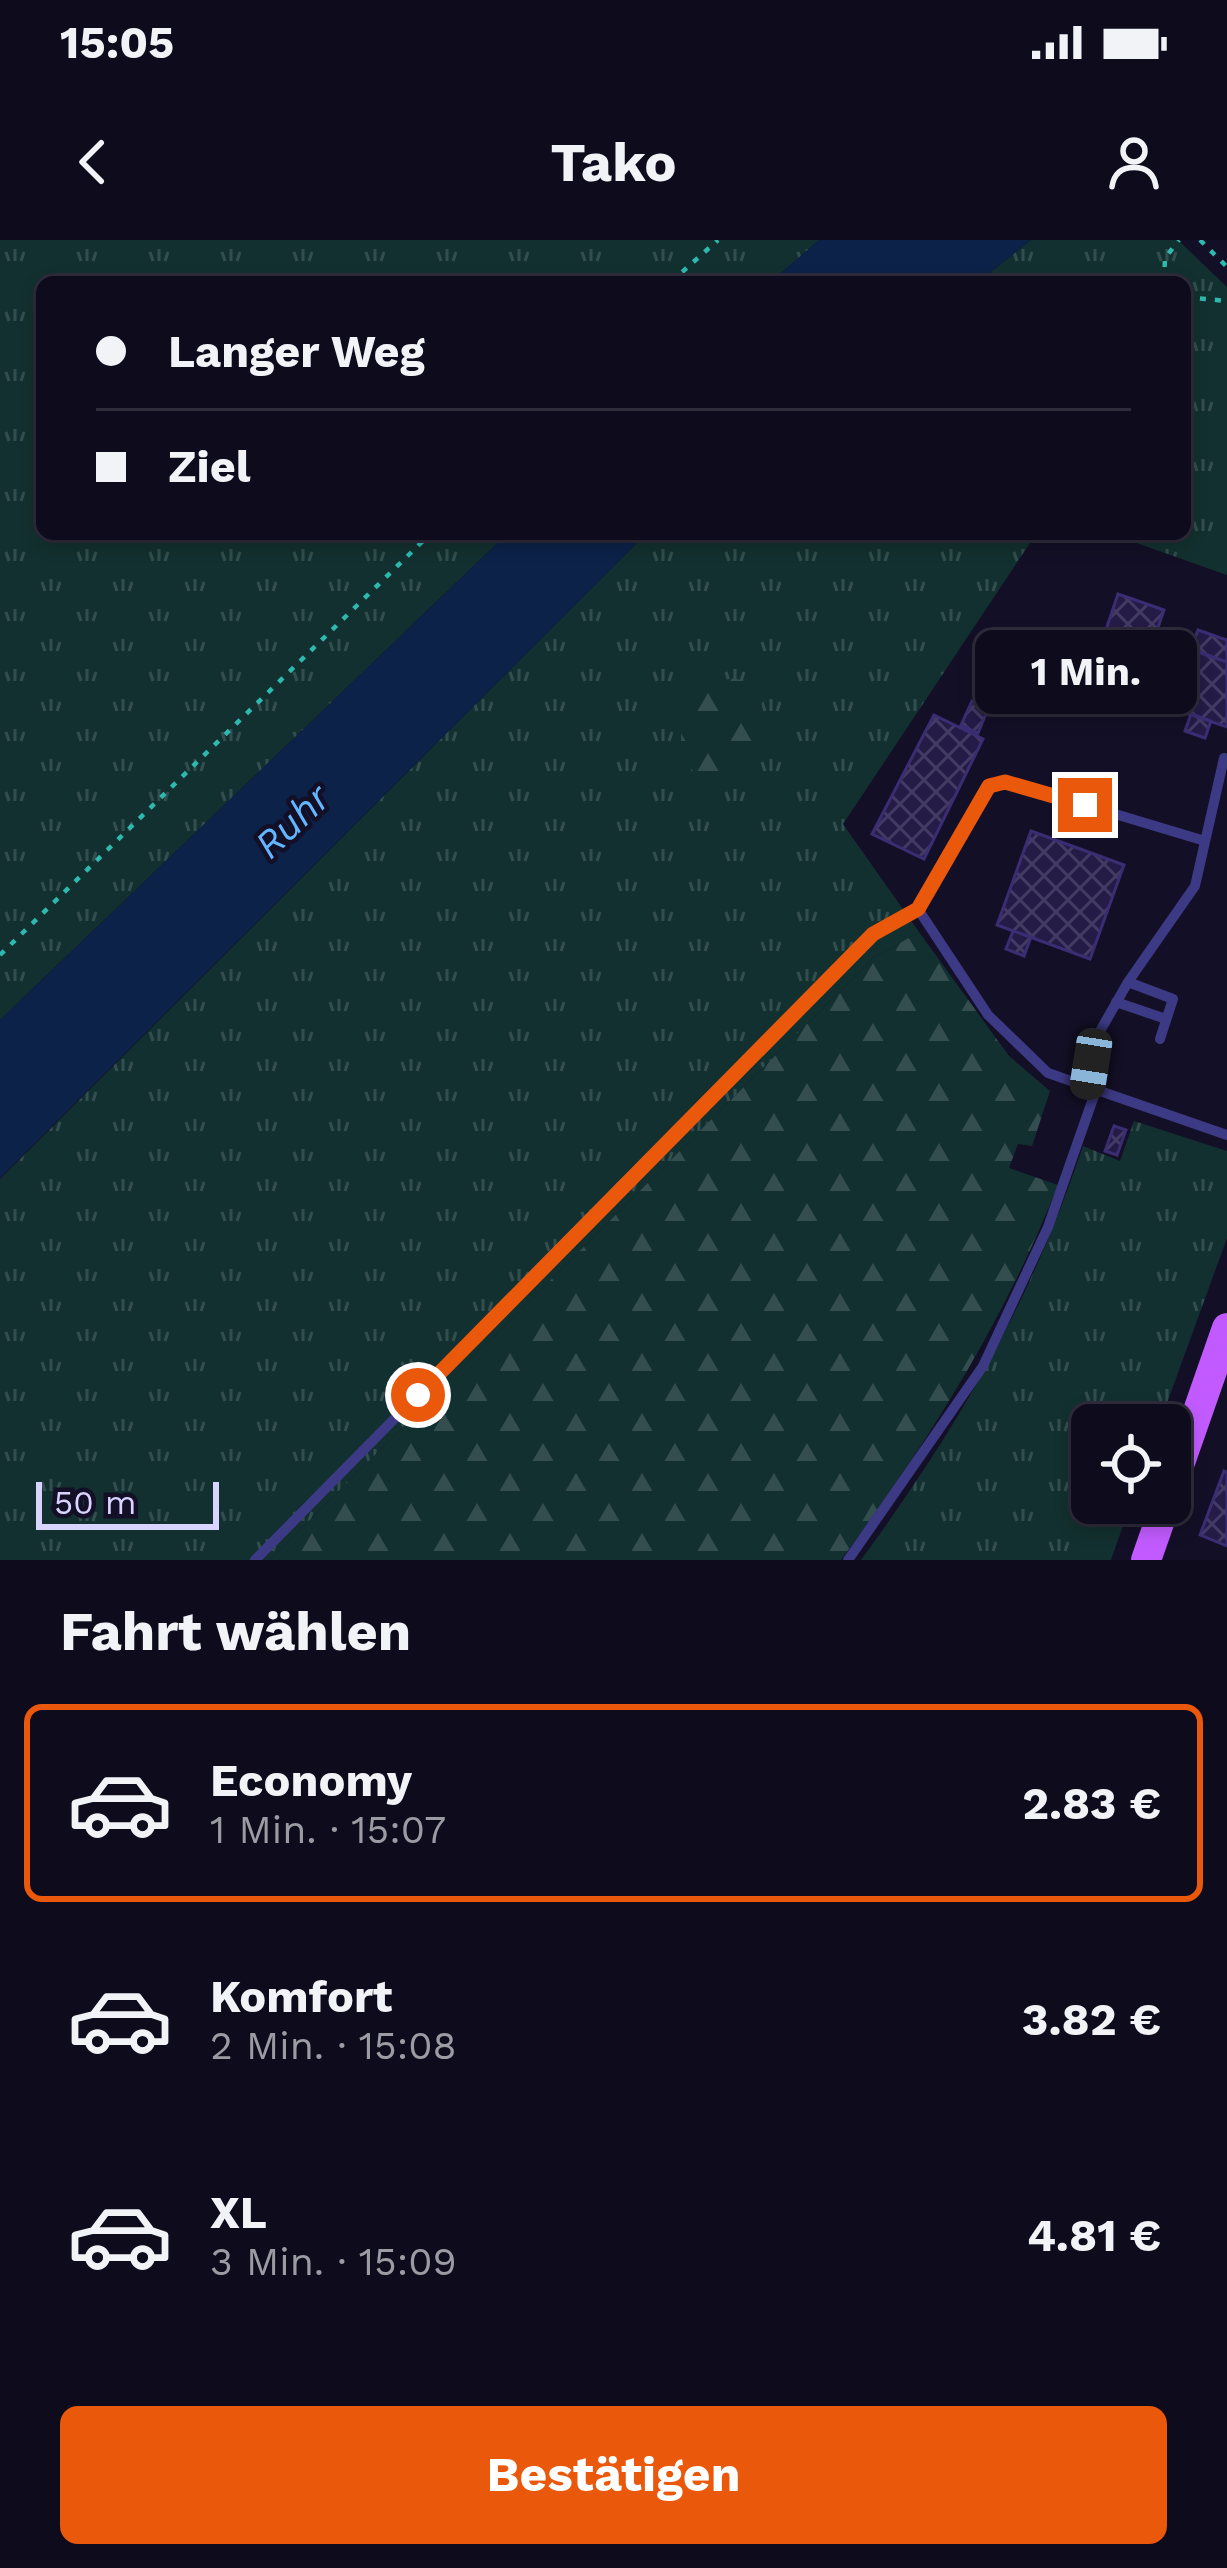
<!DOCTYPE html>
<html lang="de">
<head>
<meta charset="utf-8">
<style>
  :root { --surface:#0e0b1c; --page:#1c1929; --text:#f1f3f6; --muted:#9b9ba3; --line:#2e2b3b; --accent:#ea580c }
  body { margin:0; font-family:"Work Sans",sans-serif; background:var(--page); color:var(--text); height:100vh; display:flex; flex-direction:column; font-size:45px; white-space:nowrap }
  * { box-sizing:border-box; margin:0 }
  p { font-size:39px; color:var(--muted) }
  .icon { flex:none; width:66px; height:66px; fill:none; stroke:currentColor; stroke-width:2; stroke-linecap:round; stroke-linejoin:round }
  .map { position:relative; height:1320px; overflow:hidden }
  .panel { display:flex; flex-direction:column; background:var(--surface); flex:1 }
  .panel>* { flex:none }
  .top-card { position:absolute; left:36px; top:36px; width:1155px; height:264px; border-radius:18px; box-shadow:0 6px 18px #0003,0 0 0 3px var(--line); display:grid; align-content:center; height:264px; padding:0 60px; background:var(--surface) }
  .buttons { position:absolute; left:1071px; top:1164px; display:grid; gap:24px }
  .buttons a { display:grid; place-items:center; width:120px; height:120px; border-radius:18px; background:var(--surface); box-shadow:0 6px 18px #0003,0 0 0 3px var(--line); font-size:60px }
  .scale { position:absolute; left:36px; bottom:30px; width:183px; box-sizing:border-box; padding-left:12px; border:6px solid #d9d4ff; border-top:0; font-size:33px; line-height:42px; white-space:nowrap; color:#d9d4ff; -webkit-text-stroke:9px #130f26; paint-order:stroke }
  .end { position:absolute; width:54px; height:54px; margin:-27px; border:15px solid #ea580c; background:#fff; box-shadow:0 0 0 6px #fff }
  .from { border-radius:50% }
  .bubble { position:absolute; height:84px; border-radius:18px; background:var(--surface); box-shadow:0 6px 18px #0003,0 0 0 3px var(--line); font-size:39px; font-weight:700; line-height:84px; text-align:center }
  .car { position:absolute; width:36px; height:72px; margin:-36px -18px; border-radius:15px; box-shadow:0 0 9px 3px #0007; background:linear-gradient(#222 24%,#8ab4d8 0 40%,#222 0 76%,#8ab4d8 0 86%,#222 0) }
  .top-card b { display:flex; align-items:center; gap:42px; height:114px; font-size:45px }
  .top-card b+b { border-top:3px solid var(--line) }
  .top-card i { width:30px; height:30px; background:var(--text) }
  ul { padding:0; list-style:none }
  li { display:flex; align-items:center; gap:36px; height:198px; margin:0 24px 18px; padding:0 36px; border:6px solid transparent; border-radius:18px }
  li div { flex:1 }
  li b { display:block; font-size:45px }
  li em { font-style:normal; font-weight:700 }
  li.selected { border-color:var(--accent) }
  li>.icon { width:108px; height:108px; stroke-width:1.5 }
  h2 { padding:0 60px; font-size:54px; line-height:144px }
  .cta { display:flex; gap:24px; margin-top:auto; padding:24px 60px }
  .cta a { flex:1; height:138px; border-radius:18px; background:var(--accent); color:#fff; font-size:48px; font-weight:700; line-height:138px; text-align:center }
  .status { display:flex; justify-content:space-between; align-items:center; height:84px; padding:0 60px; background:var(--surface); direction:ltr }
  .status svg { height:33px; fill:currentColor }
  header { display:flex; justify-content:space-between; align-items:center; height:156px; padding:0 60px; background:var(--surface); font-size:54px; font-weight:700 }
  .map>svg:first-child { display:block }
  .grass { fill:url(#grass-tufts) }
  .forest { fill:url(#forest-firs) }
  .water { fill:#0c2248 }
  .building { fill:url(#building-cross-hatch); stroke:#3b2d73; stroke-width:3 }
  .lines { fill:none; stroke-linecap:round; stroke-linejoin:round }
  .path { stroke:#2fb8b0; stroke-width:4.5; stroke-dasharray:6 9; stroke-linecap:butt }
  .lane { stroke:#3d3a85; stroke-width:10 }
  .primary { stroke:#c25bff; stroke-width:30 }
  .route { stroke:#ea580c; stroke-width:15 }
  .labels { text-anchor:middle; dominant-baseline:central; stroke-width:9; stroke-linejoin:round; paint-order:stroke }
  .water-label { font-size:39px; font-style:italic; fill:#62b6ff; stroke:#130f26 }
</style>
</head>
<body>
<div class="status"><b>15:05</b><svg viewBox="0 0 49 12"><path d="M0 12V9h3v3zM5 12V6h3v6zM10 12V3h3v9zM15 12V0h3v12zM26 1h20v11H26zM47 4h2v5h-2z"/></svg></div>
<header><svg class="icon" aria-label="back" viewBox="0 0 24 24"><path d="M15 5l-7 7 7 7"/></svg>Tako<svg class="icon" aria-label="person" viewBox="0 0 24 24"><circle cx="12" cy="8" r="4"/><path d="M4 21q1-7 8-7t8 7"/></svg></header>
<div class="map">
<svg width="1227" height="1320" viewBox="0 0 1227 1320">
  <defs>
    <pattern id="grass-tufts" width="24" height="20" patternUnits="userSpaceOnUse" patternTransform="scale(3)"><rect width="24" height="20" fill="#12302f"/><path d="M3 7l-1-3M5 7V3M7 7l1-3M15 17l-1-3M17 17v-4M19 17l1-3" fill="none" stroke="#344d4e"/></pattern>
    <pattern id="forest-firs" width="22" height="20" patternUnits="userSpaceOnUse" patternTransform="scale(3)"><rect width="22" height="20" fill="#12302f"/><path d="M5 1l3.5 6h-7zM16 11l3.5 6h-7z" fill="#344d4e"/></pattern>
    <pattern id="building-cross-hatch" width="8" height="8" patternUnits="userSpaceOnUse" patternTransform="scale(3)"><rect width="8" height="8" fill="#241b47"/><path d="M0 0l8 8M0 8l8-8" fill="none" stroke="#433b63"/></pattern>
  </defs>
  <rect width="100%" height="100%" fill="#130f26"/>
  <path class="grass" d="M0,0H819L771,42H42V294H507L0,780Z
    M1031,0H1178L1227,47V335L1111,294H1185V42H978Z
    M646,294H1036L843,584L919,692L872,719L270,1320H0V939Z
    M1134,881L1227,911V998L1159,1185H1092V1263H1131L1111,1320H861C959,1186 1030,1064 1083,906L1120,921Z"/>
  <path class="forest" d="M731,438L765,445L750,536L697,534L680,520L683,458Z
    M919,692L1009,816L1050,851L1032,906L1018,904L1009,928L1058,945C1003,1083 929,1201 841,1320H270L872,719Z"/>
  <path class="water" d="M819,0H1031L978,42H771Z
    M507,294H646L0,938V780Z"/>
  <path class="building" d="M1118,354L1164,370L1133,461L1087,446Z
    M1198,390L1227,400V422L1191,409Z
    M1154,397L1227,422V487L1135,456Z
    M972,461L988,469L978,493L961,485Z
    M1191,474L1211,481L1205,498L1185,491Z
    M934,475L983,499L924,619L872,594Z
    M1031,591L1124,625L1090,719L997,685Z
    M1013,691L1031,697L1024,716L1006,709Z
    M1114,886L1126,890L1117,915L1105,911Z
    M1224,1231L1227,1232V1306L1200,1295Z"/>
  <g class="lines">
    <path class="path" d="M1200,0L1227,27
      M671,42L718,0
      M1164,42L1165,18L1179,0
      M1185,57L1227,61
      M0,715L430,294"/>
    <path class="lane" d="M918,669L989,546L1005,541L1205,601
      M1128,742L1195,646L1224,518
      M1116,762L1166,779
      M1087,848L1095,800L1128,742L1173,759L1160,799
      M255,1320L873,694L918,669L988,775L1048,833L1227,895
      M848,1320L983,1126L1048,987L1096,850"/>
    <path class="primary" d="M1170,1251L1227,1088
      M1146,1320L1166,1263"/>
  </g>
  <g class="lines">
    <path class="route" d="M418,1155L873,694L918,669L989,546L1005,542L1085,565"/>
  </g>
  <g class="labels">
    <g class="water-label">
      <text transform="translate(292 581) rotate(-44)">Ruhr</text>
    </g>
  </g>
</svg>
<div class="buttons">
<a><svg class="icon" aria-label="locate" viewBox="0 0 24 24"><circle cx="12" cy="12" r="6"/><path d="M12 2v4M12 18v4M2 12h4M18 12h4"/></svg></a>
</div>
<div class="scale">50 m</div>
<i class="end from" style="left:418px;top:1155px"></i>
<i class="end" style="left:1085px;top:565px"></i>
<div class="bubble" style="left:975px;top:390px;width:222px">1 Min.</div>
<i class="car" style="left:1091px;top:824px;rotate:189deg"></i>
<div class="top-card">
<b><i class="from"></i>Langer Weg</b>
<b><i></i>Ziel</b>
</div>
</div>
<section class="panel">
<h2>Fahrt wählen</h2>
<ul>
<li class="selected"><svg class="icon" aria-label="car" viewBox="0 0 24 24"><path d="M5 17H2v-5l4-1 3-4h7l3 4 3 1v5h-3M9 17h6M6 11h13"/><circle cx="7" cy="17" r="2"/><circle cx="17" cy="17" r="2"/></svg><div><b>Economy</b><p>1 Min. · 15:07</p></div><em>2.83 €</em></li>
<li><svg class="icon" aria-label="car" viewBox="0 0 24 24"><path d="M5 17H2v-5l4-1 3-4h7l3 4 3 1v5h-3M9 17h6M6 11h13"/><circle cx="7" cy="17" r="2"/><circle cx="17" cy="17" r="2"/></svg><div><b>Komfort</b><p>2 Min. · 15:08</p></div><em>3.82 €</em></li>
<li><svg class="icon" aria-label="car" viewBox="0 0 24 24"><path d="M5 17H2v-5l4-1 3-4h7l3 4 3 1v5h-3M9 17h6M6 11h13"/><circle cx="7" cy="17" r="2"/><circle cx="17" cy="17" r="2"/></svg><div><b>XL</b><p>3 Min. · 15:09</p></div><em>4.81 €</em></li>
</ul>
<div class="cta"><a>Bestätigen</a></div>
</section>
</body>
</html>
